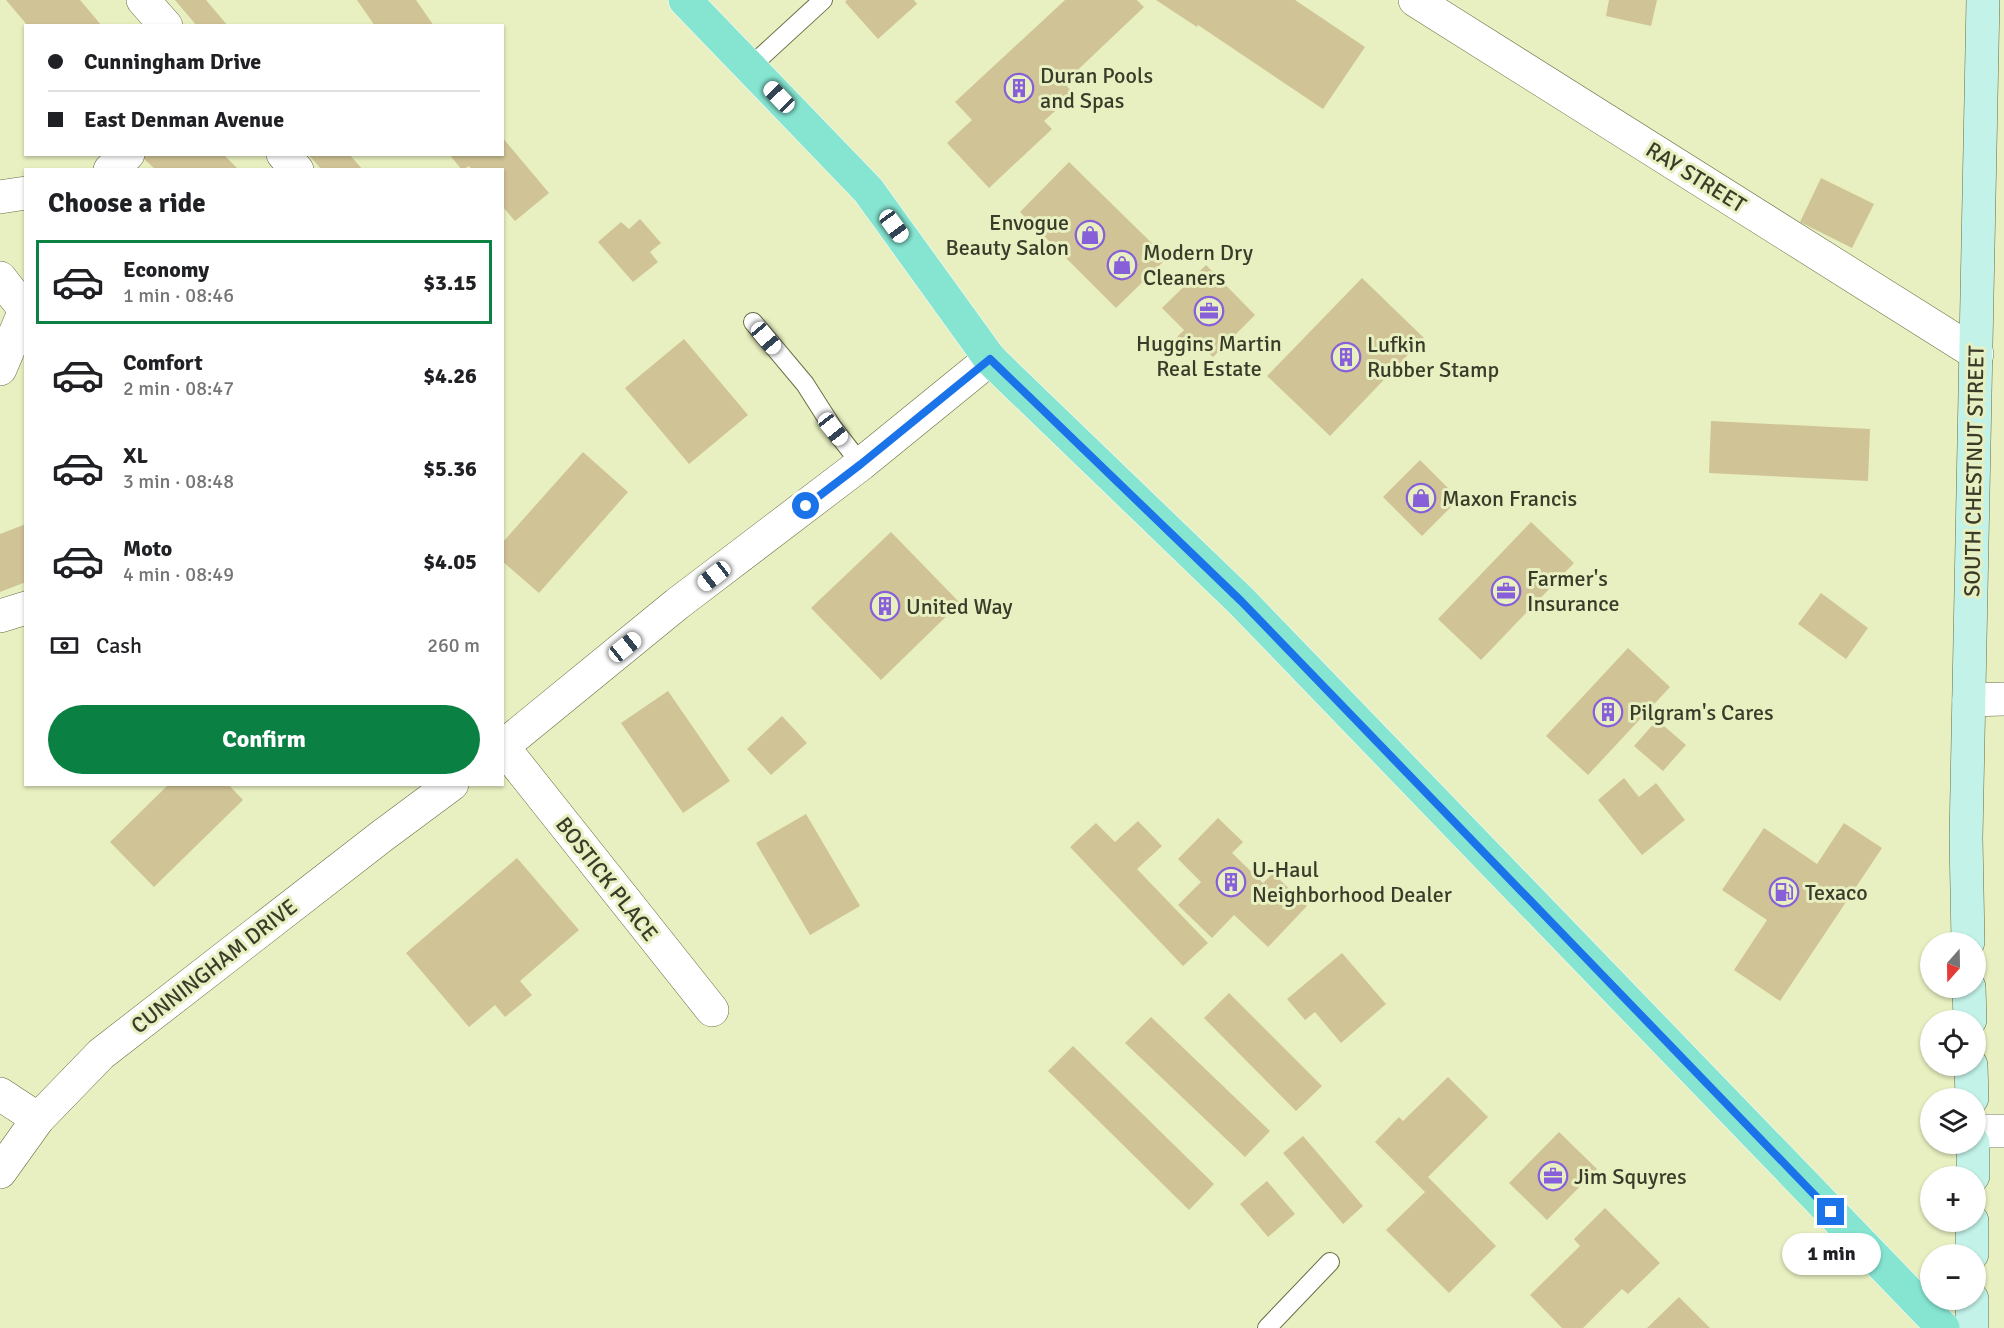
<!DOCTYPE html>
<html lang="en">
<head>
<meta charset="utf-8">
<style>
  :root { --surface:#fff; --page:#f2f2f2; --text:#202124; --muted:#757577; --line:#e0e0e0; --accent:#0b8043 }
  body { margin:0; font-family:Signika,sans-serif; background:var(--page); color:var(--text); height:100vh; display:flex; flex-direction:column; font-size:22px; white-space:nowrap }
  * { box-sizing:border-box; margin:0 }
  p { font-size:20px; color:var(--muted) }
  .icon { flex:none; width:33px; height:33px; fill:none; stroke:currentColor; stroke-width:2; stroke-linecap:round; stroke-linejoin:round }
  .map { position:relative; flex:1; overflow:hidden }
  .sheet { position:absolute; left:24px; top:168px; width:480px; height:618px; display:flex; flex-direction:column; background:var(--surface); border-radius:0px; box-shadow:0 2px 4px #0004 }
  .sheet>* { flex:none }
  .guide { position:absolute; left:24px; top:24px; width:480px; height:132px; border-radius:0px; box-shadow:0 2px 4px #0004; display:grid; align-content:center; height:132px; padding:0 24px; background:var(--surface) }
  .needle { width:39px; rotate:200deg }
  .fabs { position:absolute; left:1920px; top:932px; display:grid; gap:12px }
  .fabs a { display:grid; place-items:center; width:66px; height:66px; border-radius:50%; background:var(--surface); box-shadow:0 2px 4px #0004; font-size:30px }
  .end { position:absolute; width:27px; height:27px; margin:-14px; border:8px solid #1a73e8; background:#fff; box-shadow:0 0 0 3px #fff }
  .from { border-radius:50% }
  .bubble { position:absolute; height:42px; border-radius:21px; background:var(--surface); box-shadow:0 2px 4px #0004; font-size:20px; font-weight:800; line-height:42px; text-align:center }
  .car { position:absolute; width:18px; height:36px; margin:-18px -9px; border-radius:8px; box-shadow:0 0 4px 2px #0007; background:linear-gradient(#fff 24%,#345 0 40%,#fff 0 76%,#345 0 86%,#fff 0) }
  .guide b { display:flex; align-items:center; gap:21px; height:57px; font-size:22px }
  .guide b+b { border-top:2px solid var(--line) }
  .guide i { width:15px; height:15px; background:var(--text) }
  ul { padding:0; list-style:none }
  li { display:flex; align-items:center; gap:18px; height:84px; margin:0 12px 9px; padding:0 12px; border:3px solid transparent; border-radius:0px }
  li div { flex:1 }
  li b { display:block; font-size:22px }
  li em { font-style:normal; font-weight:800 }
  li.current { border-color:var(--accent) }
  li>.icon { width:54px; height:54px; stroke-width:1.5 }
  h2 { padding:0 24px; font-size:27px; line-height:72px }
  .pay { display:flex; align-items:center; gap:15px; height:66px; padding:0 24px; font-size:22px }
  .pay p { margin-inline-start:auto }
  .action { display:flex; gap:12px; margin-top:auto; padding:12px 24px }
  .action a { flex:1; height:69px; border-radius:36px; background:var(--accent); color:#fff; font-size:24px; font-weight:800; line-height:69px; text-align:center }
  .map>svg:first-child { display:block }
  .building { fill:#d0c496 }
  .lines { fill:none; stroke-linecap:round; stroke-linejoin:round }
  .lane-casing { stroke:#686e43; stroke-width:20 }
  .street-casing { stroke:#686e43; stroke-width:34 }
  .secondary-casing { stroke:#686e43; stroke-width:34 }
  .primary-casing { stroke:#fff; stroke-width:34 }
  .lane { stroke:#fff; stroke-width:18 }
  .street { stroke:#fff; stroke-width:33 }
  .secondary { stroke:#c2f2e8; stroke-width:33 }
  .primary { stroke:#85e5d1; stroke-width:33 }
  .route { stroke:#1a73e8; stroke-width:8 }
  .labels { text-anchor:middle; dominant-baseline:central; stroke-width:6; stroke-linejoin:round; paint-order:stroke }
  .poi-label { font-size:22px; fill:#3a3c2a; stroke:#e8efc0; text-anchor:start }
  .street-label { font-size:22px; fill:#3a3c2a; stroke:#e8efc0 }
</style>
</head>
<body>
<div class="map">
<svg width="2004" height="1328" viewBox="0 0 2004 1328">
  <rect width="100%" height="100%" fill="#e8efc0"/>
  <path class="building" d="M6,0H80L102,26H28Z
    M175,0H206L228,26H197Z
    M357,0H416L434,26H375Z
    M847,0H914L917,4L878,39L845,2Z
    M1065,0H1137L1144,7L1064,83L1074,94L1044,121L1052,129L989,188L947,143L972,120L955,102Z
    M1156,0H1295L1365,47L1323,109L1198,25L1197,27Z
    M1609,0H1657L1651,26L1606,16Z
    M502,137L549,193L515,221L502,206V170H473L469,166L462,170L449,154H502Z
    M146,154H223L239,170H156L143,158Z
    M308,154H349L363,170H322Z
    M1069,162L1167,258L1116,308L1020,212Z
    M1821,178L1874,204L1852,248L1800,222Z
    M640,219L661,243L650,252L658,262L633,282L598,242L621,222L629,229Z
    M1206,265L1255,315L1213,357L1199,344L1191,351L1177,337L1184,330L1162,308Z
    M1362,278L1424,338L1330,436L1267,376Z
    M684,339L748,415L689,464L625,388Z
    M1711,421L1870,429L1868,481L1709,473Z
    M583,452L628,492L539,593L502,561V543Z
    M1420,460L1459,499L1422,536L1383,497Z
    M1531,522L1574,563L1481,660L1438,619Z
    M26,524V582L0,592V534Z
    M891,532L960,603L881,680L811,608Z
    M1821,593L1868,628L1846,659L1798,624Z
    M1628,648L1670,687L1588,775L1546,736Z
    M668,691L730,781L683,813L621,723Z
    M782,716L807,743L771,775L747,749Z
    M1657,720L1686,745L1663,771L1634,746Z
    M1624,778L1639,797L1656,783L1685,820L1642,855L1598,800Z
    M169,784H228L243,800L154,887L110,842Z
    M806,814L860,906L810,935L756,843Z
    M1218,818L1243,842L1232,853L1263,883L1273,873L1307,906L1268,947L1234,915L1212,938L1178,905L1201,882L1178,859Z
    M1138,821L1162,846L1137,869L1208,943L1183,966L1070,847L1096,823L1115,842Z
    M1844,823L1882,848L1780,1001L1734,970L1767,920L1722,890L1764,828L1817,864Z
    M517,858L579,930L520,981L532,995L505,1017L495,1005L469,1027L406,953Z
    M1342,953L1386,1004L1341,1043L1315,1012L1305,1020L1287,999Z
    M1229,993L1322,1086L1296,1111L1204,1018Z
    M1151,1017L1270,1131L1245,1157L1125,1043Z
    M1073,1046L1214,1184L1189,1210L1048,1071Z
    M1448,1077L1488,1117L1428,1177L1496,1246L1449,1293L1386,1230L1425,1192L1375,1142L1399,1117L1403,1121Z
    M1559,1132L1597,1169L1547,1220L1509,1183Z
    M1303,1136L1363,1206L1343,1224L1283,1153Z
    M1267,1181L1295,1214L1268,1237L1240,1204Z
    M1605,1208L1660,1263L1628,1294L1622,1289L1583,1328H1562L1530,1295L1580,1246L1574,1239Z
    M1679,1297L1710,1328H1647Z"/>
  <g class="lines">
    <g class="lane-casing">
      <path id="lane" d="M750,67L823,0
        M753,322L805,384L833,428L861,464
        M1267,1328L1330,1262"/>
    </g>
    <g class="street-casing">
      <path id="street" d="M143,0L166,26
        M1415,0L1977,354
        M283,154L297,170
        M110,170L128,154
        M0,197L26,193
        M0,278L26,311
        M0,369L25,310
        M0,616L26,608
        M1969,700L2004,699
        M502,747L677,604L861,464L990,359
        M503,747L712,1010
        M0,1094L38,1119
        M1976,1131H2004
        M0,1172L38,1119L101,1054L382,836L452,784"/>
    </g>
    <g class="secondary-casing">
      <path id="secondary" d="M1968,942L1966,838L1983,0
        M1969,987L1970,1020
        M1971,1065L1972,1098
        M1973,1176V1143
        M1972,1254V1221
        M1972,1328V1299"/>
    </g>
    <g class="primary-casing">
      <path id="primary" d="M685,0L868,190L990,359L1241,601L1943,1328"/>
    </g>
    <use href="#lane" class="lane"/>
    <use href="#street" class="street"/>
    <use href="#secondary" class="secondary"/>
    <use href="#primary" class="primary"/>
  </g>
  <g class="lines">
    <path class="route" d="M806,506L861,464L990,359L1241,601L1831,1212"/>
  </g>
  <defs>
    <g id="building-ring" transform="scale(1.5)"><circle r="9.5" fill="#e8efc0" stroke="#865fd9" stroke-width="1.5"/><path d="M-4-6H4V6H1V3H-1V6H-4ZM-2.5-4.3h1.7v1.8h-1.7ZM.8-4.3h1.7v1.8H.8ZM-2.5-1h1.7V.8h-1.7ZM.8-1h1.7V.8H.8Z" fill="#865fd9"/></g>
    <g id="shop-ring" transform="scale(1.5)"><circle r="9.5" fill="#e8efc0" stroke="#865fd9" stroke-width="1.5"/><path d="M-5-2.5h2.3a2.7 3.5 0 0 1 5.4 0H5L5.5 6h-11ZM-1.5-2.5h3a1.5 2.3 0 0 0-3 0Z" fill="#865fd9"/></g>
    <g id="office-ring" transform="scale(1.5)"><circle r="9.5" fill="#e8efc0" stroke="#865fd9" stroke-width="1.5"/><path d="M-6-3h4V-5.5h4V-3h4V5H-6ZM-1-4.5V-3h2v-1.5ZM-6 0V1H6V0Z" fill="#865fd9"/></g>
    <g id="fuel-ring" transform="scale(1.5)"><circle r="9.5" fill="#e8efc0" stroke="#865fd9" stroke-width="1.5"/><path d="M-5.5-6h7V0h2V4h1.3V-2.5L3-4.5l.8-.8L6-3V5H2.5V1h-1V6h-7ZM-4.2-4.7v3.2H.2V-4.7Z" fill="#865fd9"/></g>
  </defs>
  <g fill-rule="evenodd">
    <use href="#building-ring" x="1019" y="88"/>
    <use href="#shop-ring" x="1090" y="235"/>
    <use href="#shop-ring" x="1122" y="265"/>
    <use href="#office-ring" x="1209" y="311"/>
    <use href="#building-ring" x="1346" y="357"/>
    <use href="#shop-ring" x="1421" y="498"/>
    <use href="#office-ring" x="1506" y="591"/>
    <use href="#building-ring" x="885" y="606"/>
    <use href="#building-ring" x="1608" y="712"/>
    <use href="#building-ring" x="1231" y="882"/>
    <use href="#fuel-ring" x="1784" y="892"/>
    <use href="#office-ring" x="1553" y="1176"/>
  </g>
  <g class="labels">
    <g class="poi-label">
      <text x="1040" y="75">Duran Pools<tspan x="1040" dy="25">and Spas</tspan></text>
      <text x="1069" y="222" text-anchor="end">Envogue<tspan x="1069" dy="25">Beauty Salon</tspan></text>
      <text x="1143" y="252">Modern Dry<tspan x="1143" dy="25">Cleaners</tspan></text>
      <text x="1209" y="343" text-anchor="middle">Huggins Martin<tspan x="1209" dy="25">Real Estate</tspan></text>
      <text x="1367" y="344">Lufkin<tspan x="1367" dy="25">Rubber Stamp</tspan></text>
      <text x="1442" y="498">Maxon Francis</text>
      <text x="1527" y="578">Farmer's<tspan x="1527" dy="25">Insurance</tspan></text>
      <text x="906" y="606">United Way</text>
      <text x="1629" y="712">Pilgram's Cares</text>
      <text x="1252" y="869">U-Haul<tspan x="1252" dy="25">Neighborhood Dealer</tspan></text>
      <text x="1805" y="892">Texaco</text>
      <text x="1574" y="1176">Jim Squyres</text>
    </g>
    <g class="street-label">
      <text transform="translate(1696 177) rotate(32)">RAY STREET</text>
      <text transform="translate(1974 471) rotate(-89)">SOUTH CHESTNUT STREET</text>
      <text transform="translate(607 879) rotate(52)">BOSTICK PLACE</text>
      <text transform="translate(214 966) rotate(-38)">CUNNINGHAM DRIVE</text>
    </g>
  </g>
</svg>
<div class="fabs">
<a><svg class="needle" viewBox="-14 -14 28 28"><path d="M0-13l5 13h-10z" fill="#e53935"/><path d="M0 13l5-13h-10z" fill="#757577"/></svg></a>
<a><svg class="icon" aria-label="locate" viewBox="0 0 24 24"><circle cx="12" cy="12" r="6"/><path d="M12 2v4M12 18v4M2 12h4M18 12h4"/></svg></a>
<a><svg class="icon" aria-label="layers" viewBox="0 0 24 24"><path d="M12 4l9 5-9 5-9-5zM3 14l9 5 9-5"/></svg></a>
<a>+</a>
<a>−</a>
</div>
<i class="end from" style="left:806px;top:506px"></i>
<i class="end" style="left:1831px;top:1212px"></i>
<div class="bubble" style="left:1782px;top:1233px;width:99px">1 min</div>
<i class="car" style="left:779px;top:97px;rotate:316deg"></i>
<i class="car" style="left:894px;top:226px;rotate:144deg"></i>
<i class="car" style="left:766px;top:338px;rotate:140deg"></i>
<i class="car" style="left:833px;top:429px;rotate:142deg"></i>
<i class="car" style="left:714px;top:576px;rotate:232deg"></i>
<i class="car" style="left:625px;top:647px;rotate:51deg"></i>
<div class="guide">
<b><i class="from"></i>Cunningham Drive</b>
<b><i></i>East Denman Avenue</b>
</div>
<section class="sheet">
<h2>Choose a ride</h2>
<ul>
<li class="current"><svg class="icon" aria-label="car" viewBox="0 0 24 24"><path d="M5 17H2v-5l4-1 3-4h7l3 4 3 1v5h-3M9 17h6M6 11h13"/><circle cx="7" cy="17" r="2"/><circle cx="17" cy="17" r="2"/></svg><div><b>Economy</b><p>1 min · 08:46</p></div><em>$3.15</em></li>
<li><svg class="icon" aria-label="car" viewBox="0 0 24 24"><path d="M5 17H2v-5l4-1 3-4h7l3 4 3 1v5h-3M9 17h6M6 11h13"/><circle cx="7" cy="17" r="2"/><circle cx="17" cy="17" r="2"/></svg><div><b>Comfort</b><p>2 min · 08:47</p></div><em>$4.26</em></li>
<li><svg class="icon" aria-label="car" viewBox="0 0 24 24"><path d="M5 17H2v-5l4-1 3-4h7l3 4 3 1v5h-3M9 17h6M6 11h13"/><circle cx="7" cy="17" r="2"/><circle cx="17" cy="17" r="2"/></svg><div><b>XL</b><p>3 min · 08:48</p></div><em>$5.36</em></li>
<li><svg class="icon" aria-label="car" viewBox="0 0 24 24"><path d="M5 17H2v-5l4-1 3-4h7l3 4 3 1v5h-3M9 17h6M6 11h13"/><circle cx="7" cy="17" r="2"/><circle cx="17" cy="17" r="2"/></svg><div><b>Moto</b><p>4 min · 08:49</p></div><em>$4.05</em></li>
</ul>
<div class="pay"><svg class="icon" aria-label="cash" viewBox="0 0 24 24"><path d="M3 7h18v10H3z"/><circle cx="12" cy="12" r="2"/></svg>Cash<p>260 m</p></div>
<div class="action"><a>Confirm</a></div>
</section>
</div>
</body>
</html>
